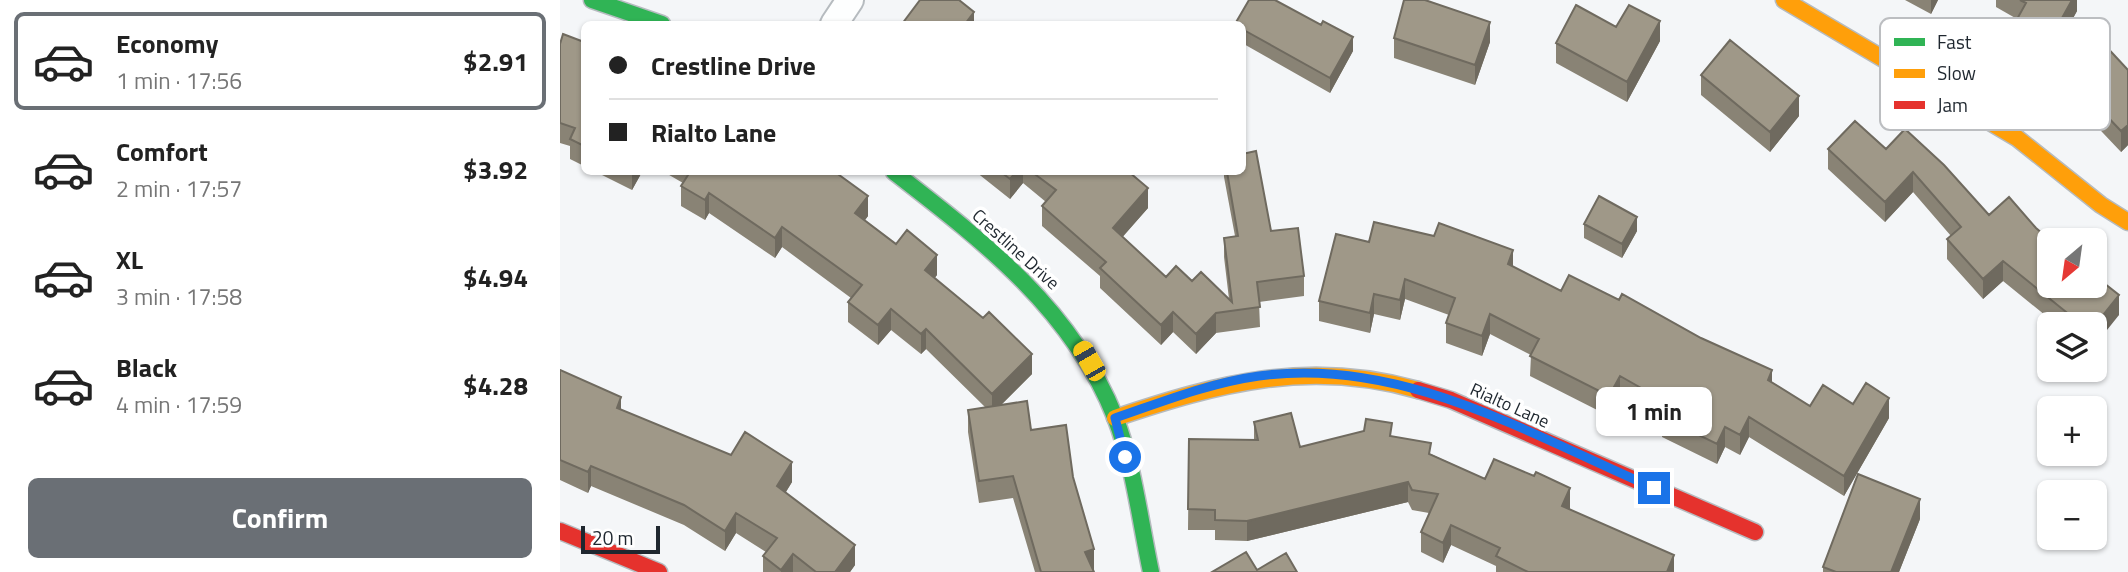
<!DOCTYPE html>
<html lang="en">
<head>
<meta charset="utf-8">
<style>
  :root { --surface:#fff; --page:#f2f2f2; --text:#222; --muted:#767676; --line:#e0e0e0; --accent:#6a6f75 }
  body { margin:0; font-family:"Titillium Web",sans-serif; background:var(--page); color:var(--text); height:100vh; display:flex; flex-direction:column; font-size:26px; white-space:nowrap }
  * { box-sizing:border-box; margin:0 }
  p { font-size:23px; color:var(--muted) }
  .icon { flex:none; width:38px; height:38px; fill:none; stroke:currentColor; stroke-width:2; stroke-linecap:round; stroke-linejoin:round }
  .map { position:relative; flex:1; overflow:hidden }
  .side { display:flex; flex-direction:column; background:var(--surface); width:560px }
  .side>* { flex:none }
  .guide { position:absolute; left:21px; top:21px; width:665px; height:154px; border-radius:10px; box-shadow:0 2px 5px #0004; display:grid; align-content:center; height:154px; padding:0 28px; background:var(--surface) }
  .needle { width:46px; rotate:209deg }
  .controls { position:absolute; left:1477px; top:228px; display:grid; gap:14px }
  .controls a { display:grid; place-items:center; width:70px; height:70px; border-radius:10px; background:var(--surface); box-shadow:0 2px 5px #0004; font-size:35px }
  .scale { position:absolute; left:21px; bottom:18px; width:79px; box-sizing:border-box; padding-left:7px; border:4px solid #1f272f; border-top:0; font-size:19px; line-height:24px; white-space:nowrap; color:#1f272f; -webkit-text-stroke:5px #fff; paint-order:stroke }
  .end { position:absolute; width:32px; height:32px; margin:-16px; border:9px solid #1a73e8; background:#fff; box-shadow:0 0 0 4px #fff }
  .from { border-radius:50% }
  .bubble { position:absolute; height:49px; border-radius:10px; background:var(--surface); box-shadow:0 2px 5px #0004; font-size:23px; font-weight:700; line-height:49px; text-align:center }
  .car { position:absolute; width:21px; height:42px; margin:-21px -10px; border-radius:9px; box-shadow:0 0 5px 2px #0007; background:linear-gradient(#f5c518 24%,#345 0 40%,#f5c518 0 76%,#345 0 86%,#f5c518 0) }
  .guide b { display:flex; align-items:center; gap:24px; height:66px; font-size:26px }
  .guide b+b { border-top:2px solid var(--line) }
  .guide i { width:18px; height:18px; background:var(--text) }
  ul { padding:12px 0 0; list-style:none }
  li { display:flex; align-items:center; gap:21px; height:98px; margin:0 14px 10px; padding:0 14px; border:4px solid transparent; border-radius:10px }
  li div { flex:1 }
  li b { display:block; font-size:26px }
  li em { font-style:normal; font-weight:700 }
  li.active { border-color:var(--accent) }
  li>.icon { width:63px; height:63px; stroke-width:1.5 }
  .cta { display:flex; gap:14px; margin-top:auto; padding:14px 28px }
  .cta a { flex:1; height:80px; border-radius:10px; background:var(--accent); color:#fff; font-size:28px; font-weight:700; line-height:80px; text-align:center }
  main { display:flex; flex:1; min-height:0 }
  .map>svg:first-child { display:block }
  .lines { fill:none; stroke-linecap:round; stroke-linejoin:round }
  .street-casing { stroke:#b6bbbf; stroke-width:30 }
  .fast-casing { stroke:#b6bbbf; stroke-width:19 }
  .slow-casing { stroke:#b6bbbf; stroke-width:19 }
  .jam-casing { stroke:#b6bbbf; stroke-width:19 }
  .street { stroke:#fdfefe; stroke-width:26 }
  .fast { stroke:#30b455; stroke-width:16 }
  .slow { stroke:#ff9f0a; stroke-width:16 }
  .jam { stroke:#e5322d; stroke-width:16 }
  .wall { fill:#898375 }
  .shaded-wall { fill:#6f6a5f }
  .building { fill:#9f9888; stroke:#6f6a5f; stroke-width:2 }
  .route { stroke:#1a73e8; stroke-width:9 }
  .labels { text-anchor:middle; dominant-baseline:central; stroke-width:7; stroke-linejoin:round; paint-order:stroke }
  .street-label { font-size:18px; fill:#1f272f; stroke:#fff }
  .key { fill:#fff; stroke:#bcbec1; stroke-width:2 }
  .key-label { font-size:19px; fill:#1f272f }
</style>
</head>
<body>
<main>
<section class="side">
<ul>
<li class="active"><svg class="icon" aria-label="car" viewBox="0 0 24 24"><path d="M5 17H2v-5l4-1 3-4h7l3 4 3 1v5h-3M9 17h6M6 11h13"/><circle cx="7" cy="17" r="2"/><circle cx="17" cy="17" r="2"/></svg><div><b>Economy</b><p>1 min · 17:56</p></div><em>$2.91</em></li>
<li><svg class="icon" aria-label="car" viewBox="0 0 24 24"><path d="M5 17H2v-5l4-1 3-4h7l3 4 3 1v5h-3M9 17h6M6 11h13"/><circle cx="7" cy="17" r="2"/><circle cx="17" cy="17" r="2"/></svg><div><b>Comfort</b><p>2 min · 17:57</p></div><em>$3.92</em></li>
<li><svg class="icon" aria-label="car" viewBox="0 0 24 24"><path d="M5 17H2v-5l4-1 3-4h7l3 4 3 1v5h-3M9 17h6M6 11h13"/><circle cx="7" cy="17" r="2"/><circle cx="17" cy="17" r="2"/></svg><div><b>XL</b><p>3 min · 17:58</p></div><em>$4.94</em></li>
<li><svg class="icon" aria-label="car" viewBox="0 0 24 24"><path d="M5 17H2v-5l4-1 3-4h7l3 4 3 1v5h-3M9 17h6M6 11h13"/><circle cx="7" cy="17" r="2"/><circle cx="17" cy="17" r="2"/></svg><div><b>Black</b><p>4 min · 17:59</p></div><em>$4.28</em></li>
</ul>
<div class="cta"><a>Confirm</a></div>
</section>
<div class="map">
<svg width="1568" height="572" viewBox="0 0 1568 572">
  <rect width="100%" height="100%" fill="#f4f6f8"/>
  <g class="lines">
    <g class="street-casing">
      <path id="street" d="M274,24L290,0"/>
    </g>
    <g class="fast-casing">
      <path id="fast" d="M32,0L102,24
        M334,172C423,241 512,309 555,417C574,466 580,521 591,572"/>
    </g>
    <g class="slow-casing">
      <path id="slow" d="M1224,0L1457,138L1541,205L1568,222
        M555,418C659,383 749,359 858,390"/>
    </g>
    <g class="jam-casing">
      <path id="jam" d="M858,390L891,400L1195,532
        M0,531L99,572"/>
    </g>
    <use href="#street" class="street"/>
    <use href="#fast" class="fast"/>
    <use href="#slow" class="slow"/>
    <use href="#jam" class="jam"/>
  </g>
  <path class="wall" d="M1345,0H1378L1371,14Z
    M1436,0H1517V11L1482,74H1473L1446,59V39L1457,19L1436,7Z
    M682,24L793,51L770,93L682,43Z
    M1056,27L1100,41L1067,102L996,63V43Z
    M834,38L930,42L915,85L834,58Z
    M24,42V166L10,159V146L0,143V44Z
    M1568,70V145L1561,152L1507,95V74Z
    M1141,75L1239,116L1210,152L1141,95Z
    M1268,149H1326L1429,215L1476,228L1559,315L1535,324H1496L1443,281L1423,299L1387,259V239L1391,236L1353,192L1325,222L1268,169Z
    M36,172H82L72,190Z
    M104,172H275L308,216L305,220L377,275L374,278L472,374L441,405L471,430L513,477L534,549V572H475L453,498L419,503L408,432V410L425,407L366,349L361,354L331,330L318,345L288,322V302L291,298L222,247L215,258L149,213L145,220L121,206V186L123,183Z
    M416,172H569L588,208L562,237L606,277L632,281L669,299L664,257V238L675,236L664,177V172H682L711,231L744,276V296L699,302L700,327L656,333L636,354L613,332L601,345L540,288V276L482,226V206L486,202L463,183L450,199Z
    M1024,224L1077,231L1062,258L1024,238Z
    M809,242L953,267L1001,291L1212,382L1250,406L1293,404L1329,418L1284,496L1189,437L1180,455L1165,447L1157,464L1102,437V420L1060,396L1049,416L970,376L971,355L930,334L922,356L886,343V323L889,315L845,299L840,320L814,314L810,333L759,321V301Z
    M0,370L61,410L232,482L226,492L295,565L290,572H203V556L206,552L176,533L165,551L124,525L31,486L28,493L0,480Z
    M694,422L740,447L804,431L832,436L925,479L1010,508V509L1114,572H936V566L891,545L883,563L861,552V532L869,513L852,510L848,502L687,541L655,540V530H628L629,439L694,440Z
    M1360,519L1339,572H1263V567Z"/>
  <path class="shaded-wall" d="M1371,0H1378L1371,14Z
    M1512,0H1517V11L1482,74V54Z
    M414,12V24H405Z
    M1100,21V41L1067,102V82Z
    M930,22V42L915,85V65Z
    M793,37V51L770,93V78Z
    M1239,96V116L1210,152V132Z
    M1568,125V145L1561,152V131Z
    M72,172H82L72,190Z
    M456,172H463V183L450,199V179Z
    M1353,172V192L1325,222V202Z
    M588,188V208L553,248V228Z
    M149,193V213L145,220V200Z
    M308,196V216L295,233V213Z
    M1077,217V231L1062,258V244Z
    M222,227V247L215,258V238Z
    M953,250V270L948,264Z
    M377,255V275L365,291V270Z
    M1443,261V281L1423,299V279Z
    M845,279V299L840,320V300Z
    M814,294V314L810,333V313Z
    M1559,295V315L1535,345V325Z
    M331,309V330L318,345V325Z
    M613,312V332L601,345V325Z
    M656,313V333L636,354V334Z
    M930,314V334L922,356V336Z
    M366,329V349L361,354V334Z
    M472,354V374L432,414V394Z
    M1212,370V390L1208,380Z
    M1060,376V396L1049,416V396Z
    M61,397V417L57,408Z
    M1329,398V418L1284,496V476Z
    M1189,417V437L1180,455V435Z
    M1165,427V447L1157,464V444Z
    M232,462V482L217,506V486Z
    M31,466V486L28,493V472Z
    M848,482V502L687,541V521Z
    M1010,488V508L1002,526V506Z
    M1360,499V519L1339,572H1331Z
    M176,513V533L165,551V531Z
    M891,525V545L883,563V543Z
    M295,545V565L290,572H275Z
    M534,549V571L525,552Z
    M233,554V572H221V570Z
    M1114,555V572H1107Z"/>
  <path class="building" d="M360,0H399L414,12L405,24H342Z
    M689,0H715L761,25L763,21L793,37L770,78L682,29V24H675Z
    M844,0H865L930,22L915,65L834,38Z
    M1460,0H1512L1482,54H1473L1446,39L1466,3Z
    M1016,5L1056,27L1069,5L1100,21L1067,82L996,43Z
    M3,34L24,42V70L23,73H24V146L10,139L15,128L0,123V44Z
    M1170,40L1239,96L1210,132L1141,75Z
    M1542,42L1568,70V125L1561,131L1507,74Z
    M1295,121L1326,149L1345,129L1384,165L1429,215L1449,197L1476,228L1490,240L1489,285H1535V276L1559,295L1535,325V324H1521L1443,261L1423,279L1387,239L1401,227L1353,172L1325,202L1268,149Z
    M696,151L711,231L738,228L744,276L697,282L700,307L656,313L636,334L613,312L601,325L540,268L546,262L482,206L496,190L472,172H569L588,188L553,228L606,277L616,266L632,281L641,272L672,302L664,238L678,236L667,172H682V154Z
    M130,172H275L308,196L295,213L336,244L347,230L377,255L365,270L423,318L429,312L472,354L432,394L366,329L361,334L331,309L318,325L288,302L302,285L222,227L215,238L149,193L145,200L121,186Z
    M441,172H456L450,179Z
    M1039,196L1077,217L1062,244L1024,224Z
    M814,222L874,236L879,223L953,250L948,264L1001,291L1009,275L1059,300L1062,294L1141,338L1212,370L1208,380L1250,406L1263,385L1293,404L1306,383L1329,398L1284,476L1189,417L1180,435L1165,427L1157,444L1102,417L1109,404L1060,376L1049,396L970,356L979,339L930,314L922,336L886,323L895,298L845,279L840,300L814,294L810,313L759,301L776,234L809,242Z
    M0,370L61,397L57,408L171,455L185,432L232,462L217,486L295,545L275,572H256L233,554L221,570L203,556L217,538L176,513L165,531L124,505L31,466L28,472L0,460Z
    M467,401L471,430L506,425L513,477L534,549L525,552L534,572H481L453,476L419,481L408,410Z
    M731,413L740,447L804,431L806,419L832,423L830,436L871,443L869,454L925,479L934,459L974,476L976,472L1010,488L1002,506L1114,555L1107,572H968L936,556L940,548L891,525L883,543L861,532L878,494L852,490L848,482L687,521L655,520V510L628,509L629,439L698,440L694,422Z
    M1298,474L1360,499L1331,572H1276L1263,567Z
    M686,552L697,570L726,553L737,572H652Z"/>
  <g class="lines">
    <path class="route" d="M565,457L555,418C602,402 649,383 699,376C840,356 969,434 1094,488"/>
  </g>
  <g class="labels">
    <g class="street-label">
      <text transform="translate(456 249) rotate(42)">Crestline Drive</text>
      <text transform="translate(950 405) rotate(24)">Rialto Lane</text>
    </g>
  </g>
  <rect x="1320" y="18" width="230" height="112" rx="10" class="key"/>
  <rect x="1334" y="38" width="31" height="8" fill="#30b455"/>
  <rect x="1334" y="69" width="31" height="9" fill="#ff9f0a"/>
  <rect x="1334" y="101" width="31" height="8" fill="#e5322d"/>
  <g class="key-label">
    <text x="1377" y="49">Fast</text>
    <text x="1377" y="80">Slow</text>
    <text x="1377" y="112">Jam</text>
  </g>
</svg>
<div class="controls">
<a><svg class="needle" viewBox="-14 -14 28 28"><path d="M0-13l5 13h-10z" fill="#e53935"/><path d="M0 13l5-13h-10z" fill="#767676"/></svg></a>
<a><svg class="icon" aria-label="layers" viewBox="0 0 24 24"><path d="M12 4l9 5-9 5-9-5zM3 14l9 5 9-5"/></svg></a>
<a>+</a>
<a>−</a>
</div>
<div class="scale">20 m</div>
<i class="end from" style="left:565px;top:457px"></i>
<i class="end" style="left:1094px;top:488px"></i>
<div class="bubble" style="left:1036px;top:387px;width:116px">1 min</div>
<i class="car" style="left:529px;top:361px;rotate:330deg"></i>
<div class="guide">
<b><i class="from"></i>Crestline Drive</b>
<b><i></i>Rialto Lane</b>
</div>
</div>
</main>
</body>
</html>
